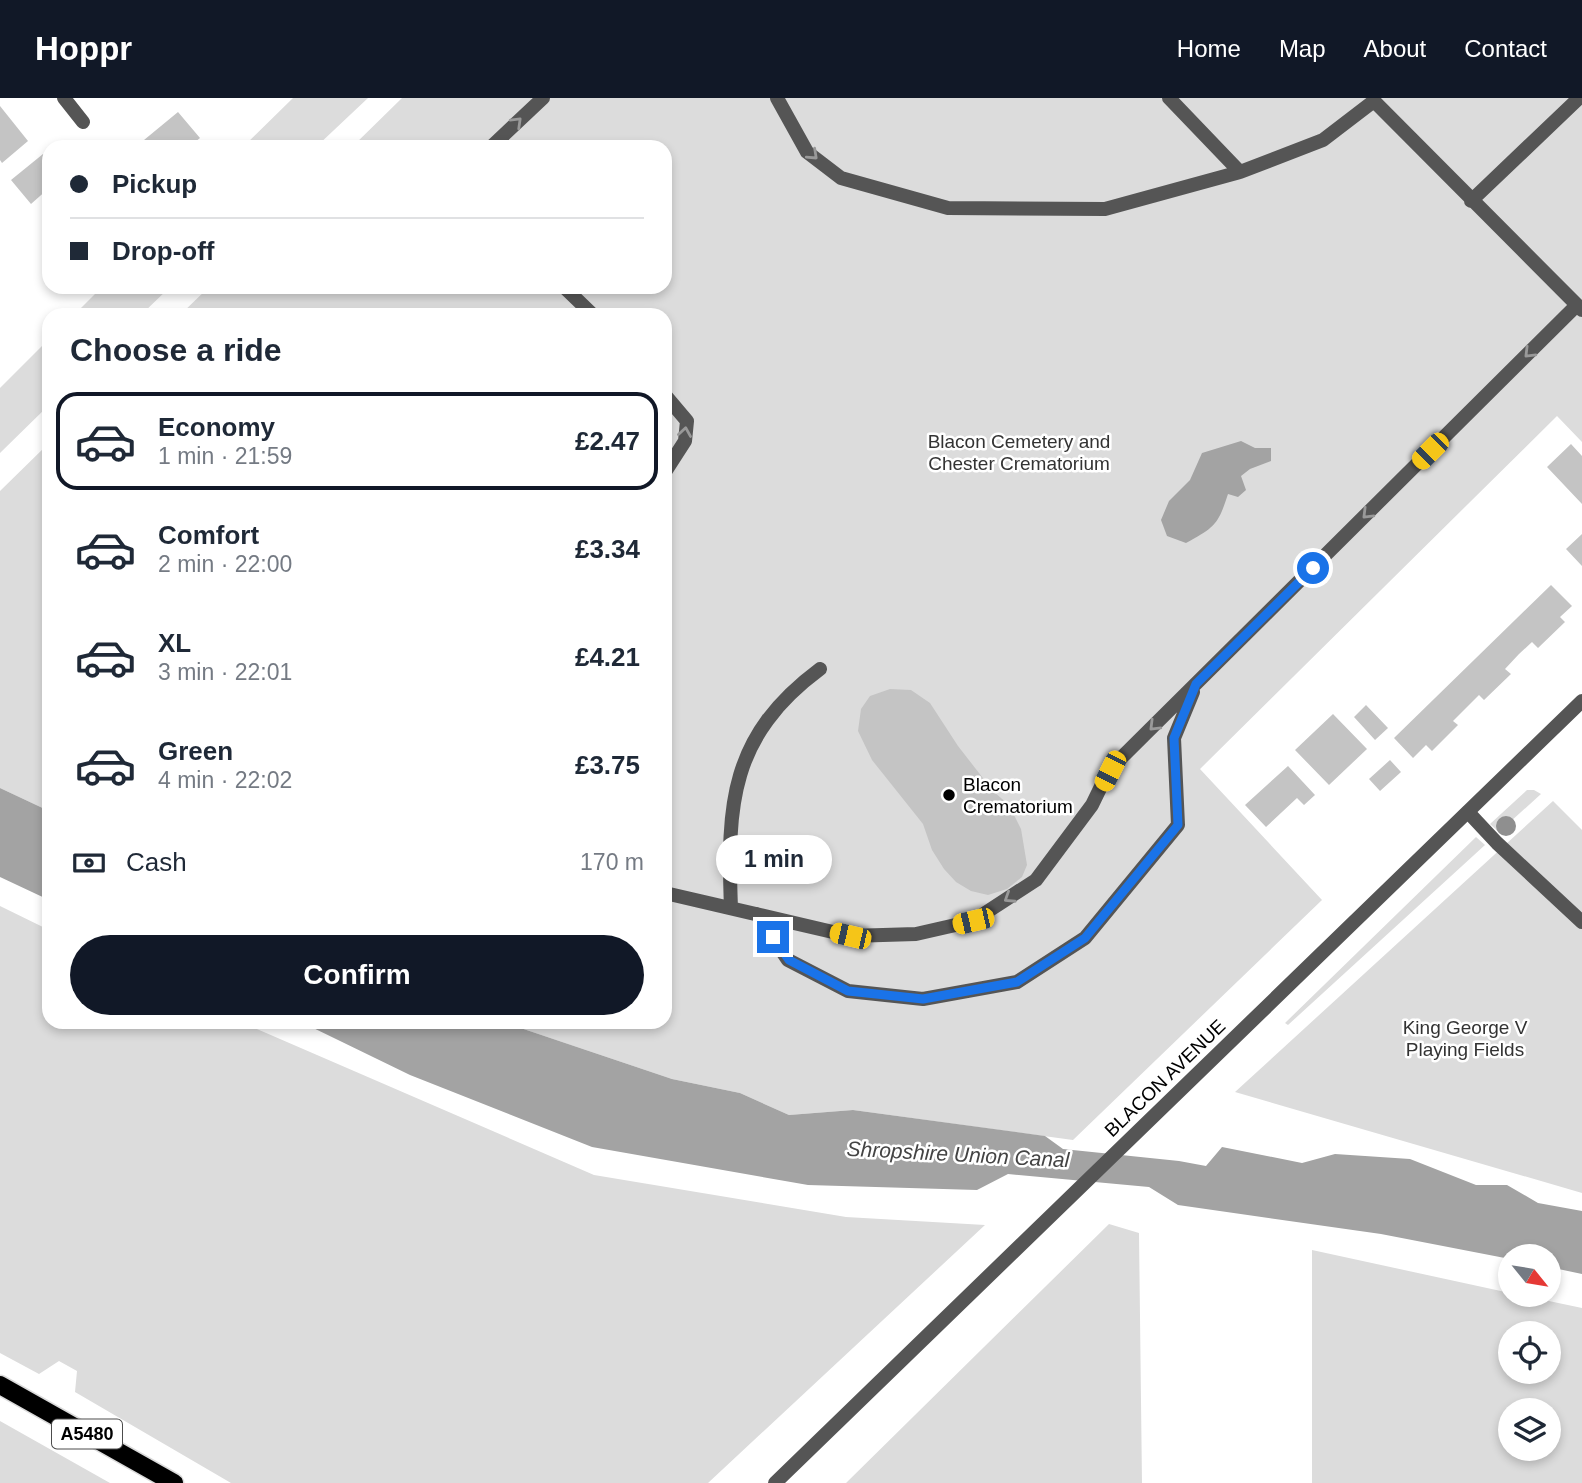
<!DOCTYPE html>
<html lang="en">
<head>
<meta charset="utf-8">
<style>
  :root { --surface:#fff; --page:#f2f2f3; --text:#1f2937; --muted:#747a83; --line:#e0e1e3; --accent:#111827 }
  body { margin:0; font-family:Arial,sans-serif; background:var(--page); color:var(--text); height:100vh; display:flex; flex-direction:column; font-size:26px; white-space:nowrap }
  * { box-sizing:border-box; margin:0 }
  p { font-size:23px; color:var(--muted) }
  .icon { flex:none; width:38px; height:38px; fill:none; stroke:currentColor; stroke-width:2; stroke-linecap:round; stroke-linejoin:round }
  .map { position:relative; flex:1; overflow:hidden }
  .drawer { position:absolute; left:42px; top:210px; width:630px; height:721px; display:flex; flex-direction:column; background:var(--surface); border-radius:21px; box-shadow:0 4px 10px #0003 }
  .drawer>* { flex:none }
  .top-card { position:absolute; left:42px; top:42px; width:630px; height:154px; border-radius:21px; box-shadow:0 4px 10px #0003; display:grid; align-content:center; height:154px; padding:0 28px; background:var(--surface) }
  .needle { width:46px; rotate:120deg }
  .fabs { position:absolute; left:1498px; top:1146px; display:grid; gap:14px }
  .fabs a { display:grid; place-items:center; width:63px; height:63px; border-radius:50%; background:var(--surface); box-shadow:0 4px 10px #0003; font-size:35px }
  .end { position:absolute; width:32px; height:32px; margin:-16px; border:9px solid #1a73e8; background:#fff; box-shadow:0 0 0 4px #fff }
  .from { border-radius:50% }
  .bubble { position:absolute; height:49px; border-radius:24px; background:var(--surface); box-shadow:0 4px 10px #0003; font-size:23px; font-weight:700; line-height:49px; text-align:center }
  .car { position:absolute; width:21px; height:42px; margin:-21px -10px; border-radius:9px; box-shadow:0 0 5px 2px #0007; background:linear-gradient(#f5c518 24%,#345 0 40%,#f5c518 0 76%,#345 0 86%,#f5c518 0) }
  .top-card b { display:flex; align-items:center; gap:24px; height:66px; font-size:26px }
  .top-card b+b { border-top:2px solid var(--line) }
  .top-card i { width:18px; height:18px; background:var(--text) }
  ul { padding:0; list-style:none }
  li { display:flex; align-items:center; gap:21px; height:98px; margin:0 14px 10px; padding:0 14px; border:4px solid transparent; border-radius:21px }
  li div { flex:1 }
  li b { display:block; font-size:26px }
  li em { font-style:normal; font-weight:700 }
  li.current { border-color:var(--accent) }
  li>.icon { width:63px; height:63px; stroke-width:1.5 }
  h2 { padding:0 28px; font-size:32px; line-height:84px }
  .pay { display:flex; align-items:center; gap:18px; height:77px; padding:0 28px; font-size:26px }
  .pay p { margin-inline-start:auto }
  .button { display:flex; gap:14px; margin-top:auto; padding:14px 28px }
  .button a { flex:1; height:80px; border-radius:42px; background:var(--accent); color:#fff; font-size:28px; font-weight:700; line-height:80px; text-align:center }
  header { display:flex; align-items:center; gap:42px; box-sizing:border-box; height:98px; padding:0 35px; background:var(--accent); color:#fff }
  header strong { font-size:33px }
  nav { display:flex; gap:38px; margin-inline-start:auto; font-size:24px }
  .map>svg:first-child { display:block }
  .green { fill:#dcdcdc; fill-rule:evenodd }
  .water { fill:#a3a3a3 }
  .building { fill:#c4c4c4 }
  .lines { fill:none; stroke-linecap:round; stroke-linejoin:round }
  .primary-casing { stroke:#dbdbdb; stroke-width:21 }
  .service { stroke:#555; stroke-width:14 }
  .minor { stroke:#555; stroke-width:14 }
  .tertiary { stroke:#555; stroke-width:14 }
  .primary { stroke:#000; stroke-width:18 }
  .tree { fill:#8f8f8f }
  .oneway { stroke:#999 }
  .route { stroke:#1a73e8; stroke-width:9 }
  .poi-dot { fill:#000; stroke:#fff; stroke-width:2.5 }
  .labels { text-anchor:middle; dominant-baseline:central; stroke-width:5; stroke-linejoin:round; paint-order:stroke }
  .shield { fill:#fff; stroke:#4c4c4c; stroke-width:2 }
  .shield-label { font-size:18px; font-weight:bold; fill:#000 }
  .park-label { font-size:19px; fill:#333; stroke:#fff }
  .poi-label { font-size:19px; fill:#000; stroke:#fff; text-anchor:start }
  .street-label { font-size:19px; fill:#000; stroke:#fff }
  .water-label { font-size:21px; font-style:italic; fill:#444; stroke:#fff }
</style>
</head>
<body>
<header>
<strong>Hoppr</strong>
<nav><a>Home</a><a>Map</a><a>About</a><a>Contact</a></nav>
</header>
<div class="map">
<svg width="1582" height="1385" viewBox="0 0 1582 1385">
  <rect width="100%" height="100%" fill="#fff"/>
  <path class="green" d="M293,0H368L316,49H243Z
    M402,0H1582V344L1557,318L1200,671L1322,802L1073,1042L853,1012L789,1017L740,995L672,981L503,924H665V217H180L209,189H665V49H352Z
    M102,189H170L141,217H74Z
    M49,241V307L0,355V290Z
    M49,345V713L0,690V393Z
    M1527,692H1534L1541,696L1499,734L1490,726Z
    M1553,703L1582,732V1095L1235,994Z
    M1476,739L1485,747L1288,927L1285,925Z
    M0,808L49,832V924H241L594,1077L846,1119L985,1127L708,1385H231L75,1294L77,1273L59,1263L39,1276L0,1255Z
    M1109,1126L1139,1135L1142,1385H846Z
    M1312,1152L1510,1195V1197H1521L1582,1210V1385H1312ZM1510,1236H1549V1274H1510ZM1510,1312H1549V1351H1510Z
    M0,1323L110,1385H0Z"/>
  <path class="water" d="M1241,343L1255,350H1271V363L1250,371L1241,378L1246,392L1238,399L1228,396C1218,427 1215,429 1186,445L1167,438L1161,422L1169,403L1190,382L1202,355Z
    M0,690L49,713V802L0,779Z
    M301,924H503L672,981L740,995L789,1017L853,1012L1045,1038L1063,1051L1179,1063L1206,1068L1222,1049L1302,1065L1335,1056L1410,1061L1476,1087H1507L1538,1105L1582,1113V1176L1549,1169V1158H1510V1161L1381,1136L1178,1107L1149,1089L1008,1076L977,1092L808,1087L592,1049L410,977Z"/>
  <path class="building" d="M0,8L28,43L2,65L0,62Z
    M178,14L200,40L189,49H150L144,42Z
    M43,56L49,64V90L31,106L11,82Z
    M1571,346L1582,358V406L1547,369Z
    M1582,436V468L1566,451Z
    M1551,487L1572,508L1560,519L1565,524L1538,550L1532,544L1519,556L1505,571L1511,576L1484,602L1479,597L1453,623L1458,627L1432,653L1426,647L1413,660L1394,640Z
    M890,591L911,592L930,605L958,648L993,693L1009,707L1021,731L1027,767L1022,779L1007,791L988,797L971,793L956,784L944,771L932,752L923,726L872,662L858,633L861,611L870,598Z
    M1366,607L1388,630L1375,642L1354,619Z
    M1333,616L1367,651L1329,687L1295,652Z
    M1390,662L1401,674L1380,693L1369,681Z
    M1288,668L1315,697L1304,707L1297,700L1266,729L1245,707Z"/>
  <g class="lines">
    <g class="primary-casing">
      <path id="primary" d="M0,1287L174,1385"/>
    </g>
    <path class="service" d="M777,0L807,54L841,80L948,110L1105,111L1240,74L1323,42L1374,3L1582,212
      M1169,0L1240,74
      M491,49L543,0
      M1471,103L1579,0
      M564,189L593,217
      M665,297L687,323L685,343L665,374
      M1468,714L1497,745L1582,824
      M665,795L850,838L916,836L973,823L1036,782L1092,707L1109,672L1577,207
      M731,810C727,706 730,638 820,571
      M757,816L788,862L848,893L923,901L1017,884L1085,840L1178,727L1174,640L1193,594"/>
    <path class="minor" d="M64,0L83,24"/>
    <path class="tertiary" d="M775,1385L1582,603"/>
    <use href="#primary" class="primary"/>
  </g>
  <circle class="tree" cx="1506" cy="728" r="10"/>
  <defs><path id="oneway-chevron" d="M-2-3.5L2.5 0L-2 3.5" fill="none" stroke-width="1.6" stroke-linecap="round" stroke-linejoin="round" transform="scale(1.75)"/></defs>
  <g class="oneway">
    <use href="#oneway-chevron" transform="translate(517 24) rotate(-44)"/>
    <use href="#oneway-chevron" transform="translate(813 57) rotate(43)"/>
    <use href="#oneway-chevron" transform="translate(1529 255) rotate(135)"/>
    <use href="#oneway-chevron" transform="translate(685 334) rotate(-81)"/>
    <use href="#oneway-chevron" transform="translate(1367 416) rotate(135)"/>
    <use href="#oneway-chevron" transform="translate(1154 628) rotate(135)"/>
    <use href="#oneway-chevron" transform="translate(1009 800) rotate(147)"/>
  </g>
  <g class="lines">
    <path class="route" d="M773,839L789,862L848,893L923,901L1017,884L1085,840L1178,727L1174,640L1196,586L1313,470"/>
  </g>
  <circle class="poi-dot" cx="949" cy="697" r="7"/>
  <g class="labels">
    <rect class="shield" x="52" y="1321.5" width="70" height="29" rx="5"/>
    <g class="shield-label">
      <text x="87" y="1336">A5480</text>
    </g>
    <g class="park-label">
      <text x="1019" y="343">Blacon Cemetery and<tspan x="1019" dy="22">Chester Crematorium</tspan></text>
      <text x="1465" y="929">King George V<tspan x="1465" dy="22">Playing Fields</tspan></text>
    </g>
    <g class="poi-label">
      <text x="963" y="686">Blacon<tspan x="963" dy="22">Crematorium</tspan></text>
    </g>
    <g class="street-label">
      <text transform="translate(1165 980) rotate(-44)">BLACON AVENUE</text>
    </g>
    <g class="water-label">
      <text transform="translate(958 1056) rotate(3)">Shropshire Union Canal</text>
    </g>
  </g>
</svg>
<div class="fabs">
<a><svg class="needle" viewBox="-14 -14 28 28"><path d="M0-13l5 13h-10z" fill="#e53935"/><path d="M0 13l5-13h-10z" fill="#747a83"/></svg></a>
<a><svg class="icon" aria-label="locate" viewBox="0 0 24 24"><circle cx="12" cy="12" r="6"/><path d="M12 2v4M12 18v4M2 12h4M18 12h4"/></svg></a>
<a><svg class="icon" aria-label="layers" viewBox="0 0 24 24"><path d="M12 4l9 5-9 5-9-5zM3 14l9 5 9-5"/></svg></a>
</div>
<i class="end from" style="left:1313px;top:470px"></i>
<i class="end" style="left:773px;top:839px"></i>
<div class="bubble" style="left:716px;top:737px;width:116px">1 min</div>
<i class="car" style="left:1430px;top:353px;rotate:225deg"></i>
<i class="car" style="left:1110px;top:673px;rotate:207deg"></i>
<i class="car" style="left:973px;top:823px;rotate:257deg"></i>
<i class="car" style="left:850px;top:838px;rotate:283deg"></i>
<div class="top-card">
<b><i class="from"></i>Pickup</b>
<b><i></i>Drop-off</b>
</div>
<section class="drawer">
<h2>Choose a ride</h2>
<ul>
<li class="current"><svg class="icon" aria-label="car" viewBox="0 0 24 24"><path d="M5 17H2v-5l4-1 3-4h7l3 4 3 1v5h-3M9 17h6M6 11h13"/><circle cx="7" cy="17" r="2"/><circle cx="17" cy="17" r="2"/></svg><div><b>Economy</b><p>1 min · 21:59</p></div><em>£2.47</em></li>
<li><svg class="icon" aria-label="car" viewBox="0 0 24 24"><path d="M5 17H2v-5l4-1 3-4h7l3 4 3 1v5h-3M9 17h6M6 11h13"/><circle cx="7" cy="17" r="2"/><circle cx="17" cy="17" r="2"/></svg><div><b>Comfort</b><p>2 min · 22:00</p></div><em>£3.34</em></li>
<li><svg class="icon" aria-label="car" viewBox="0 0 24 24"><path d="M5 17H2v-5l4-1 3-4h7l3 4 3 1v5h-3M9 17h6M6 11h13"/><circle cx="7" cy="17" r="2"/><circle cx="17" cy="17" r="2"/></svg><div><b>XL</b><p>3 min · 22:01</p></div><em>£4.21</em></li>
<li><svg class="icon" aria-label="car" viewBox="0 0 24 24"><path d="M5 17H2v-5l4-1 3-4h7l3 4 3 1v5h-3M9 17h6M6 11h13"/><circle cx="7" cy="17" r="2"/><circle cx="17" cy="17" r="2"/></svg><div><b>Green</b><p>4 min · 22:02</p></div><em>£3.75</em></li>
</ul>
<div class="pay"><svg class="icon" aria-label="cash" viewBox="0 0 24 24"><path d="M3 7h18v10H3z"/><circle cx="12" cy="12" r="2"/></svg>Cash<p>170 m</p></div>
<div class="button"><a>Confirm</a></div>
</section>
</div>
</body>
</html>
